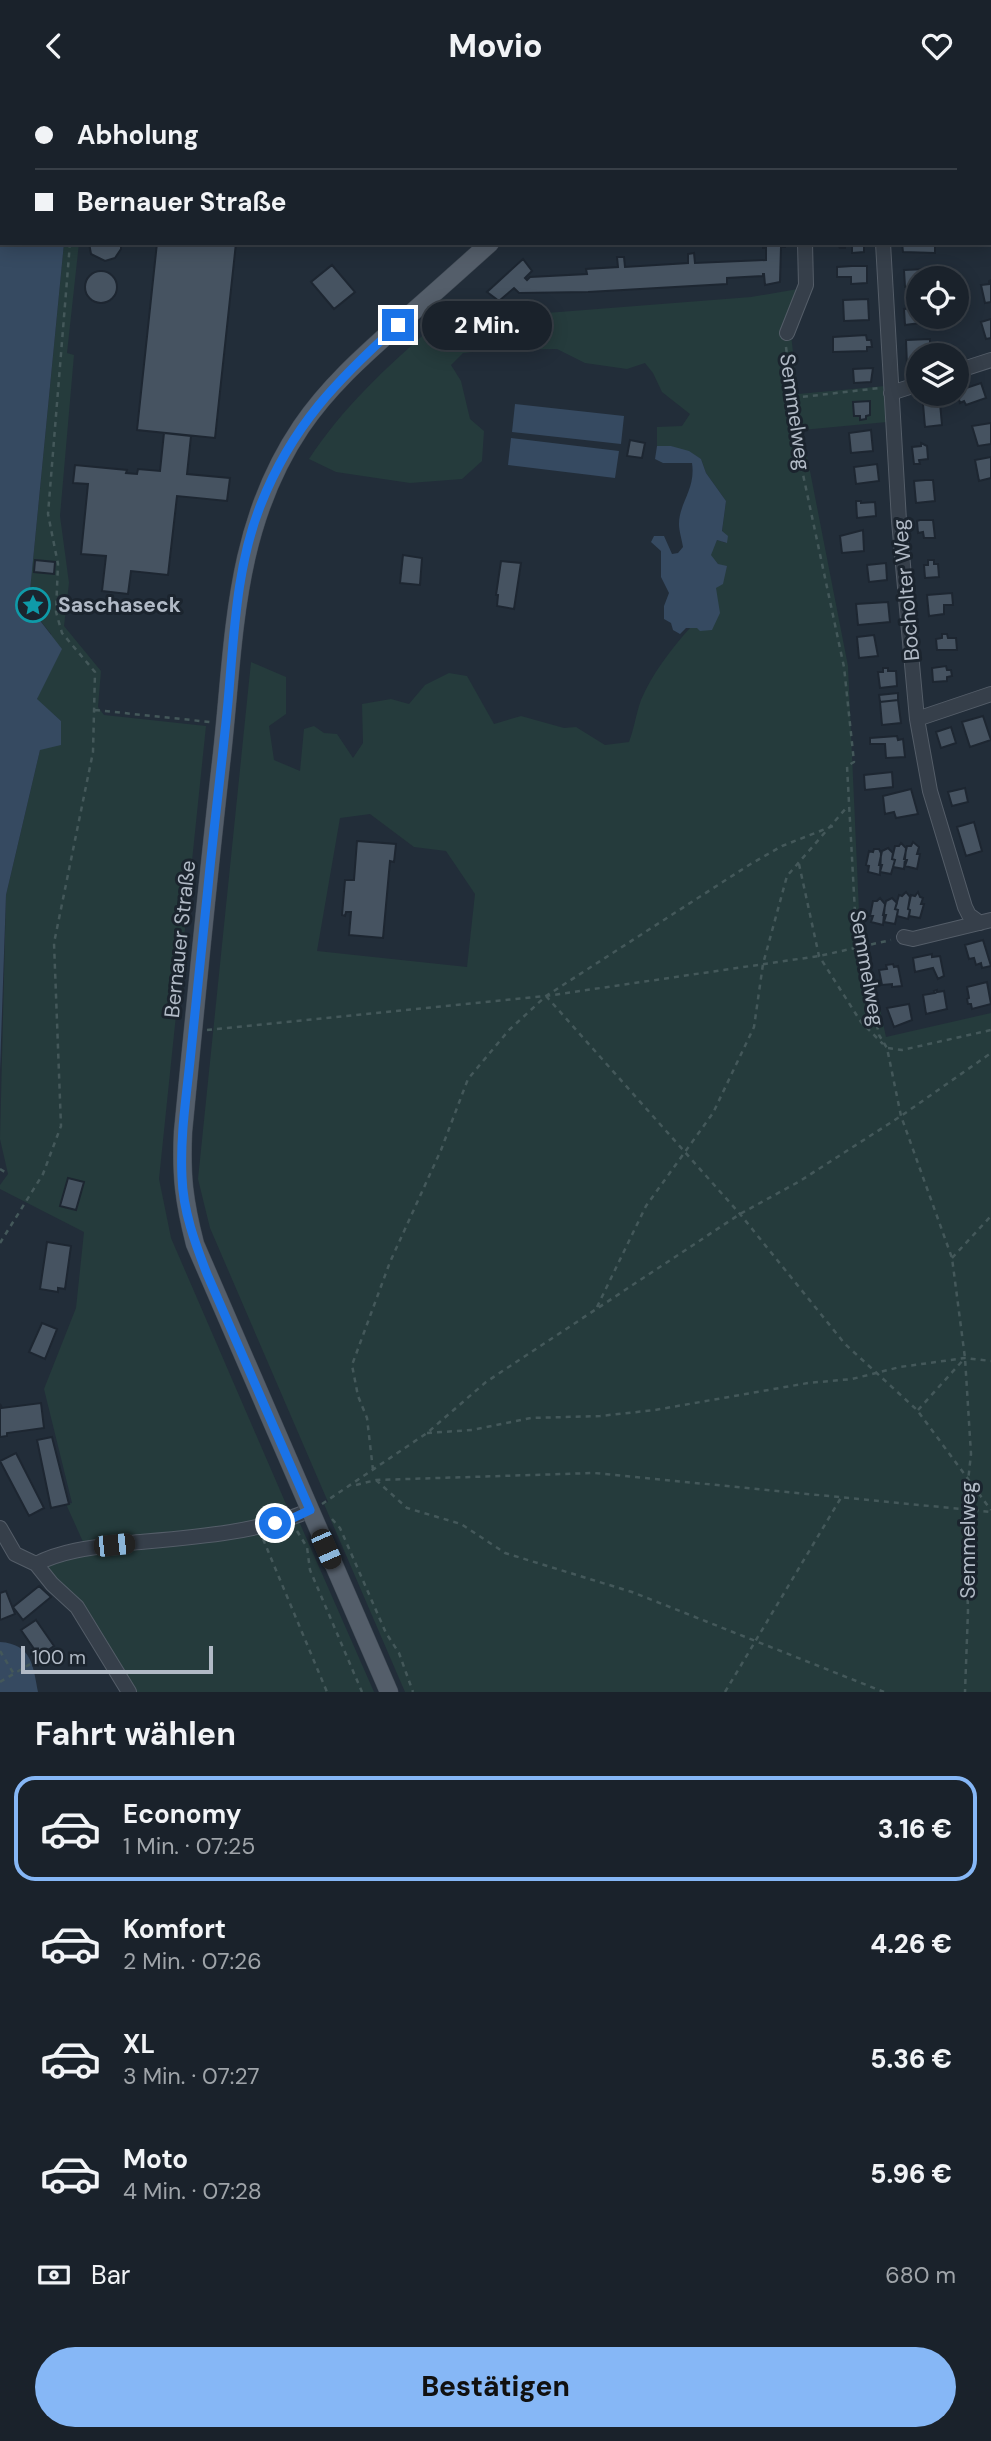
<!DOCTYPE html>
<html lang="de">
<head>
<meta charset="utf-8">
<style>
  :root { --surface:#1a222b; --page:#232a33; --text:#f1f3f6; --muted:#9fa4a9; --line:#383f47; --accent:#86b7f6 }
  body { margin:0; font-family:"DM Sans",sans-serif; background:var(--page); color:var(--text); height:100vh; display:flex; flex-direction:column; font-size:26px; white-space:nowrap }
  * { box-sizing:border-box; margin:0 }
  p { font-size:23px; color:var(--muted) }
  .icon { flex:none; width:38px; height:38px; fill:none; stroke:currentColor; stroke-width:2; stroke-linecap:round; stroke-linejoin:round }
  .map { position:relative; height:1601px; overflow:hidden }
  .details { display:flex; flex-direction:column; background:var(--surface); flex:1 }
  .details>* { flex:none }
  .guide { position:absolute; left:0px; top:0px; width:992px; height:154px; box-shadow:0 4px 18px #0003,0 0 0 2px var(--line); display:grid; align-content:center; height:154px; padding:0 35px; background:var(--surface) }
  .controls { position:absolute; left:906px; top:175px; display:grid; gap:14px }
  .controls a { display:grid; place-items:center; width:63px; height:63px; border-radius:50%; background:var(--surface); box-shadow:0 4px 18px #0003,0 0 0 2px var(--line); font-size:35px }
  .scale { position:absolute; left:21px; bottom:18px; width:192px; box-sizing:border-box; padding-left:7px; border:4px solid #b1bac6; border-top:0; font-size:19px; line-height:24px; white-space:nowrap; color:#b1bac6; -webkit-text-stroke:5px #1b242e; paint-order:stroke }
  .end { position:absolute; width:32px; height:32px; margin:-16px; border:9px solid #1a73e8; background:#fff; box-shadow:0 0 0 4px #fff }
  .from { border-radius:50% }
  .bubble { position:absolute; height:49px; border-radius:24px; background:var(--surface); box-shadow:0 4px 18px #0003,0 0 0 2px var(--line); font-size:23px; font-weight:800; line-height:49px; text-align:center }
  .car { position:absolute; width:21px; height:42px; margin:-21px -10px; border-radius:9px; box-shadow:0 0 5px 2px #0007; background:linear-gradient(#222 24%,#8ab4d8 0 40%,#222 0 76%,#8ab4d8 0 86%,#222 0) }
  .guide b { display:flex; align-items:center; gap:24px; height:66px; font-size:26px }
  .guide b+b { border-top:2px solid var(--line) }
  .guide i { width:18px; height:18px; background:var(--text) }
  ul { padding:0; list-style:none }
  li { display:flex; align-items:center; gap:21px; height:105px; margin:0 14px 10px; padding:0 21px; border:4px solid transparent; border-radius:21px }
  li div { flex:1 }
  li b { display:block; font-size:26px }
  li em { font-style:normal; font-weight:800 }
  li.active { border-color:var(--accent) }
  li>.icon { width:63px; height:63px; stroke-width:1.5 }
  h2 { padding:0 35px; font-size:32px; line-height:84px }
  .pay { display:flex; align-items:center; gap:18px; height:77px; padding:0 35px; font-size:26px }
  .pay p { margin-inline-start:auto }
  .cta { display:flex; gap:14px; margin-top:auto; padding:14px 35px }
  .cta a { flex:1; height:80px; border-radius:42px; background:var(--accent); color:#111; font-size:28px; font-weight:800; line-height:80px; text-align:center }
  header { display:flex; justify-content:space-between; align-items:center; height:91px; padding:0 35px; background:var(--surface); font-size:32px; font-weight:800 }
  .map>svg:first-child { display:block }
  .green { fill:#253b3c; fill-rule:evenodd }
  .water { fill:#364a61 }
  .building { fill:#465361; stroke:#1d2631; stroke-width:2 }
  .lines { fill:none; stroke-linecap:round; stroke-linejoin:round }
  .minor-casing { stroke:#545d68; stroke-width:16 }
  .major-casing { stroke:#3f4853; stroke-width:19 }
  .path { stroke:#44585a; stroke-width:2.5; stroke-dasharray:5 5; stroke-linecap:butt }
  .minor { stroke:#363f4a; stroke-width:14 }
  .major { stroke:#545e6a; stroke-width:18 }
  .route { stroke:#1a73e8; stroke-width:9 }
  .labels { text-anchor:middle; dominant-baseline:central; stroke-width:6; stroke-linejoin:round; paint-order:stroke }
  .street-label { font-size:21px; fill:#b1bac6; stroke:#1b242e }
  .poi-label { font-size:21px; font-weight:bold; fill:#b1bac6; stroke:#1b242e; text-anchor:start }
</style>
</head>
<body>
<header><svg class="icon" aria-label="back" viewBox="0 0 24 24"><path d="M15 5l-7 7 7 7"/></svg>Movio<svg class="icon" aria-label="heart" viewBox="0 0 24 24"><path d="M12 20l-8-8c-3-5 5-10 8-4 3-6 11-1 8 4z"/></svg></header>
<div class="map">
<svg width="991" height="1601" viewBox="0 0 991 1601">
  <rect width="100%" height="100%" fill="#222d39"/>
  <path class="green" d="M64,152H79L67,262L74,264L60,425L69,492L64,535L101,580L98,616L104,624L206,635L159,1088L171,1147L289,1420L294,1419L374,1601H134L48,1480V1475L84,1453L66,1413L72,1412L44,1298L76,1217L84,1141L0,1098V1094L8,1083L0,1048L6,804L40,659L61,630L37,609L51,543L31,518L30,500Z
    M798,198L791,244L798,303L885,295L887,331L802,339L848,575L859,820L886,946L991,922V1601H405L324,1413L328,1411L210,1137L198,1088L251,571L286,586V623L269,635L274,669L300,680L304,638L314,635L324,642L337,643L353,667L363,652L362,613L391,608L409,613L425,594L449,582L467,585L494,633L521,625L564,637L576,636L605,654L629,651C634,638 636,623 641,609C652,583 671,558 690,537H697L716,497L718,473L710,464L717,449L726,452L722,441L726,410L706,382L701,368L671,355H657V336L682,335L690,323L662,301L653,282L645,272L627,278L585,272L557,258L491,259L463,262L451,274L461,290L470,328L484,340L482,370L462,388L410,392L336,381L309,368C344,315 383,280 430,238L431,231L751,206ZM370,723L414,756L446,760L475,803L467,876L317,860L340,727Z"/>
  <path class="water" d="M0,0H79V2H2V152H64L30,500L31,518L62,558L37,608L61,630V654L40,659L6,804L0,979Z
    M515,313L624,325L621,353L512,341Z
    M511,347L619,360L615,387L508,374Z
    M657,355H671L689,360L701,368L706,382L726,410L722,440L728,445L727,452L717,449L711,464L718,473L727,475L723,493L716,497L720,522L712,539L700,540L697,537H686L680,543L673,539L671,532L664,528V515L669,502L661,486V460L651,451L654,445H664L672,463L678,462L683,456C682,449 679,440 679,433C679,412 696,398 692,372H663L655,368Z
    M0,1551C32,1553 33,1575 38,1601H0Z"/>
  <path class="building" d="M89,152H121V158L115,167L105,170L91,163Z
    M157,152H236L215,347L137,339Z
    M763,152H785V156H781L780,191L765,194L764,183H763V185L727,187V193L588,201L519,202L514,197L499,210L487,201L523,168L532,180L525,187L527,189L530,186L587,183L586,178L618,176L617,166H624L625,176L688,172V163L694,162L695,172L766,169V157H763Z
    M837,152H864V161L852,162V154H845V157H840Z
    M902,152H935V162L903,161Z
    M332,174L355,201L334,218L311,191Z
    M852,175H867V192L851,193V186H837V176Z
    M926,178V187H919V199L918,195L905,196L904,179Z
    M85 196a16 16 0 1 1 32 0a16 16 0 1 1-32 0Z
    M991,189V211L985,212L981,194L989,193V190Z
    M868,208L869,229L844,230L843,209Z
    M919,217V226H925V228H920V232L905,234L904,218Z
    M991,228V247L986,248L981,231Z
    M866,244L867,249H871L872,256H867V260L833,261V246Z
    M930,248V260H921L919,275H907L906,249Z
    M873,277L871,291L854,292L853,278Z
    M981,292L986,307L966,314L964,310L960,312L958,305L962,303L960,299Z
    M870,310V324L866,325V328L860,329V325H854L853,311Z
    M940,312L942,334L925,336L923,313Z
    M991,332V353L978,355L972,335Z
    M871,339L873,360L851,362L849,342Z
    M164,342L191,345L187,383L230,387L227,410L177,405L168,484L131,480L128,503L102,500L106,465L81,463L88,393L73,392L75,374L127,379L126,382L137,383L138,378L160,380Z
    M630,349L645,352L642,367L627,365Z
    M921,352L927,355L928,368L919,369L920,373H914L912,356L921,355Z
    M991,366V387L979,390L975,369Z
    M877,373L879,390L856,393L854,376Z
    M926,389H933L935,410L916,412L914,390Z
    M856,410H861V412L875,411L876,425L857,427Z
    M920,429H933L935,447H924L923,441L918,442L917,430Z
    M863,439L864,460L842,462L840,445Z
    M403,464L422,467L420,494L400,492Z
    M35,469L55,471L54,483L34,481Z
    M928,469H934V473H938L939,486L925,487L924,474H928Z
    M501,470L521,472L514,518L497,515L498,504H496Z
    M886,472L887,489L869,491L867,474Z
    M952,502L953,514H944V523L929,525L927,504Z
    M888,511L890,531L858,534L856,513Z
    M942,543H947L948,547H956L957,559H937L936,548L942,547Z
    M874,544L878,565L859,567L857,546Z
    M946,575L947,579H951L952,585L947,586V590L933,591L932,577Z
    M883,577H888V580H896L897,595L880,597L878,581H883Z
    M898,602V609L880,611L879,604Z
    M898,609L901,632L882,634L880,611Z
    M983,625L991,649L970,656L962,631Z
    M951,636L956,652L941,657L936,641Z
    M897,645L898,649L903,648L905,666L886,667L885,653H870V647Z
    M892,681L893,696L865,699L864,684Z
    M965,697L968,711L952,715L948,701Z
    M911,698L918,723L896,727L894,721L885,723L883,705Z
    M974,731L982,760L966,765L957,736Z
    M357,750L396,753L394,771L390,770L383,847L349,844L351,821H346L345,825L342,824L345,789H354Z
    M913,751L919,756L917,763H920L917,778L905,775L907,769L904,768L907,755H911Z
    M901,752L906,757L904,778L893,776L895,769L892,768L895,755H899Z
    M888,757L893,762L892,768L895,769L891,783L880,781L882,774H879L882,760Z
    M874,758H879L881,762L880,784L868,781L869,775L866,774L869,760L873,761Z
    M906,801L910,806L908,818L910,819L908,828L897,825L898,819L895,818L899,804L902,805Z
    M918,801L920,806L923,807L921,813H924L920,827L909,825L910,819L908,818L911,804L915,805Z
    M880,807L885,813L883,834L871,831L873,825H870L873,810H877Z
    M892,807L897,812L895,818L898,819L895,833L884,831L886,824H883L886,810Z
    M983,849L991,875L982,877L981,872L976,874L974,867L969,868L965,854Z
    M932,863V866L940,865L944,885L938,888L933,877L915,881L913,867Z
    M893,873L894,876L898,875L902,895L892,896V893L882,894L879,879L887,878L886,874Z
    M987,891L991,913L972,918L971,913H968L967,908L969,907L967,896Z
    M937,899V901L944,900L947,918L926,923L923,904L935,902L934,900Z
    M909,913L912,929L894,936L887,917Z
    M68,1087L84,1091L76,1119L60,1115Z
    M47,1151L71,1155L65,1198L58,1197V1201L40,1198Z
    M42,1232L57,1238L45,1268L29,1261Z
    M41,1312L44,1337L7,1342V1345L0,1346V1313L2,1317Z
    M52,1346L69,1413L51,1417L37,1349Z
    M16,1362L44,1417L29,1425L0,1370Z
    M39,1495L51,1506L23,1529L13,1516Z
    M6,1500L15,1523L0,1529V1502Z
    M36,1529L54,1555L39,1565L21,1539Z"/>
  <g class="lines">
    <g class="minor-casing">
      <path id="minor" d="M175,0V2
        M879,0V2
        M335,2L337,0
        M802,2V0
        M883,152L899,430L917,628L930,700L965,816L969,824L980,832
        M787,242L806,194L805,152
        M957,280L991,269
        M891,302L919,293
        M917,628L991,603
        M904,846L913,848L991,829
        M0,1437L15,1463L36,1473L52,1493L77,1516L129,1601
        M36,1473C65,1458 98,1456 130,1452C184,1447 262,1442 310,1419"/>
    </g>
    <g class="major-casing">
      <path id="major" d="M661,2L663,0
        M389,1601L195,1153C184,1110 181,1085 183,1041C195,918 207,795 221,672C235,553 231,440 301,336C328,296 363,265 399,233C430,206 460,179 490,152"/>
    </g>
    <path class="path" d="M105,2V0
      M786,256L801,374L844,576L854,671L847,675L855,822L861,855L879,944L887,957L901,1025L952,1167L965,1267L971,1363L965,1418L970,1429L966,1458L968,1520L965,1601
      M793,307L880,297
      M95,619L210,631
      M799,773L819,865L861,931L883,953
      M546,905L740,1123L845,1253L917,1319L991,1419
      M207,939L546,905L819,865L891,849
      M888,957L902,959L991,939
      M0,1078L8,1083
      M0,1152L43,1083L61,1035L54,852L93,661L95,581L62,542L56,521L58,473L48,423L70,152
      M952,1167L991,1125
      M597,1216L646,1115L713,1022L754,936L763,873L787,785L848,715
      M918,1319L965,1267
      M427,1342L472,1339L531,1327L600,1325L655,1319L808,1292L852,1288L900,1276L965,1267L991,1270
      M373,1379L367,1327L358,1305L352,1274L390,1171L441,1059L468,988L509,939L546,905L749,774L782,755L833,735
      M376,1389L407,1417L461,1433L505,1462L632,1501L884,1601
      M356,1394L376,1389L594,1382L991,1421
      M322,1413L427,1342L486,1291L740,1123L800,1090L901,1025L991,962
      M332,1428L340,1437L386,1542L399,1562L413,1601
      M297,1440L307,1456L310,1479L362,1601
      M263,1448L327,1601
      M0,1560L14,1583
      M0,1591L32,1572
      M725,1601L842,1405"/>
    <use href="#minor" class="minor"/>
    <use href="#major" class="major"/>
  </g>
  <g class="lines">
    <path class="route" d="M275,1432L291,1428L310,1419L207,1183C195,1152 183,1120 182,1086C180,1047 186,1008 190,970C196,912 202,854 208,796C214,734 222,673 228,611C234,545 236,475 261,413C292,335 337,289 398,234"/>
  </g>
  <defs>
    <g id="sight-ring" transform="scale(1.75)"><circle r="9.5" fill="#1b242e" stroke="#0f9aa8" stroke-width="1.5"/><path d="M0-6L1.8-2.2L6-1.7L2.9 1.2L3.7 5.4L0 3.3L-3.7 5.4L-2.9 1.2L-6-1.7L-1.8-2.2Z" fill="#0f9aa8"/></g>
  </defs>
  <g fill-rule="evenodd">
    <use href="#sight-ring" x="33" y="514"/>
  </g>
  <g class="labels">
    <g class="street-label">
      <text transform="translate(795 321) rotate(82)">Semmelweg</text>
      <text transform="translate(906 499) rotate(-95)">Bocholter Weg</text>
      <text transform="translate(180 848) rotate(-84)">Bernauer Straße</text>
      <text transform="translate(867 877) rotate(80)">Semmelweg</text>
      <text transform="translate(968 1449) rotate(-90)">Semmelweg</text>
    </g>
    <g class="poi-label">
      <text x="58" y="514">Saschaseck</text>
    </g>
  </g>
</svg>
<div class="controls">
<a><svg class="icon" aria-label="locate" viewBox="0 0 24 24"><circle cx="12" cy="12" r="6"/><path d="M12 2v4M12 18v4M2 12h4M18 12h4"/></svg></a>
<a><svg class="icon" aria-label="layers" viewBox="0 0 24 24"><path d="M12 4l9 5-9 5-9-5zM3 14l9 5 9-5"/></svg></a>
</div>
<div class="scale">100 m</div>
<i class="end from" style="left:275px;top:1432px"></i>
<i class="end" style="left:398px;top:234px"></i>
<div class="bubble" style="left:422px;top:210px;width:130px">2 Min.</div>
<i class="car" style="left:114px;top:1454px;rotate:84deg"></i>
<i class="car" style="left:326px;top:1458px;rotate:156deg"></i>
<div class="guide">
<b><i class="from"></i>Abholung</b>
<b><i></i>Bernauer Straße</b>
</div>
</div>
<section class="details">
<h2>Fahrt wählen</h2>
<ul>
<li class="active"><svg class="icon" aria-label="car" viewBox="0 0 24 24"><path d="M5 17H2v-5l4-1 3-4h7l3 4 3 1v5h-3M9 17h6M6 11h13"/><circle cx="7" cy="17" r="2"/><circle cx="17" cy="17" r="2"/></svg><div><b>Economy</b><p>1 Min. · 07:25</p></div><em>3.16 €</em></li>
<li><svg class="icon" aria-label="car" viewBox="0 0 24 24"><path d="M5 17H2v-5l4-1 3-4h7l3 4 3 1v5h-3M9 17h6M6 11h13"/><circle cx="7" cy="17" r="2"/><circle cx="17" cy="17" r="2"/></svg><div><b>Komfort</b><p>2 Min. · 07:26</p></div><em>4.26 €</em></li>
<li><svg class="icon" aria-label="car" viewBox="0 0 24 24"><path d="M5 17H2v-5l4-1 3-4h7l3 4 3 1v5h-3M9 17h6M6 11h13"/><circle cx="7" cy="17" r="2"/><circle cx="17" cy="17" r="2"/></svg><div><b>XL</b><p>3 Min. · 07:27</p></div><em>5.36 €</em></li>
<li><svg class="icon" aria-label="car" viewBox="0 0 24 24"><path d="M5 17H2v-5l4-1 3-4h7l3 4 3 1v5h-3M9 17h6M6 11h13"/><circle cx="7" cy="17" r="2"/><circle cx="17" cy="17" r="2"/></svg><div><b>Moto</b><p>4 Min. · 07:28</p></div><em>5.96 €</em></li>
</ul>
<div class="pay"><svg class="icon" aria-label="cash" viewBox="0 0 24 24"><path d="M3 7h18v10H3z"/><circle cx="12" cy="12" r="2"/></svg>Bar<p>680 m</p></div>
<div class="cta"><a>Bestätigen</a></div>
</section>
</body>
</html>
